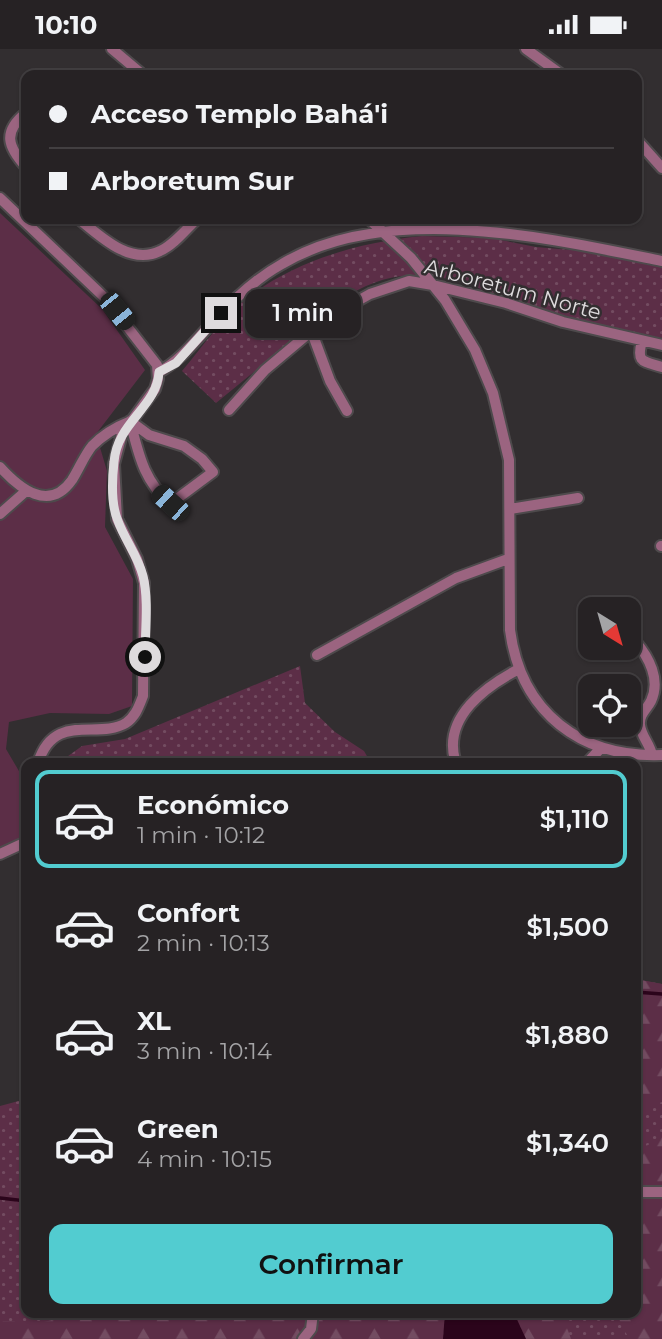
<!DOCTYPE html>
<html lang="es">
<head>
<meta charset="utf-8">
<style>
  :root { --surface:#262224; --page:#322f31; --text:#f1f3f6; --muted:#a4a4a6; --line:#423f41; --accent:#52ccd0 }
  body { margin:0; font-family:Montserrat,sans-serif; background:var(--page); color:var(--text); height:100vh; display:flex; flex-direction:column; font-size:26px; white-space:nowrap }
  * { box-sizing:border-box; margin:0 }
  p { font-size:23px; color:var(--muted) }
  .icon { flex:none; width:38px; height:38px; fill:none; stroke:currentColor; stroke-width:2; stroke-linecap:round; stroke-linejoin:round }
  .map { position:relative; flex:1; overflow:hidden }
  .sheet { position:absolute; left:21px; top:709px; width:620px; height:560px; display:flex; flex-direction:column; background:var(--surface); border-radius:14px; box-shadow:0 2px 5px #0004,0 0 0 2px var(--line) }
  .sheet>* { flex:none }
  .guide { position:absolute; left:21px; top:21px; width:621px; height:154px; border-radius:14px; box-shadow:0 2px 5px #0004,0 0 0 2px var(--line); display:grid; align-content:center; height:154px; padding:0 28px; background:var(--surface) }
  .needle { width:46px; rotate:143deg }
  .buttons { position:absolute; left:578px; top:548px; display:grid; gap:14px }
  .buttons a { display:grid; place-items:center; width:63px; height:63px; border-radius:14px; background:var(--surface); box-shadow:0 2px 5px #0004,0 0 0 2px var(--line); font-size:35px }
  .end { position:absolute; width:32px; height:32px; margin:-16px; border:9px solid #dedbdd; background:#111; box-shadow:0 0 0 4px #111 }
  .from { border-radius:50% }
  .bubble { position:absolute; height:49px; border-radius:14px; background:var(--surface); box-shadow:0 2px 5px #0004,0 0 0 2px var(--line); font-size:23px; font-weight:600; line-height:49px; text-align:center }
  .car { position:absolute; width:21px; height:42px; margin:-21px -10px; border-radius:9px; box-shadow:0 0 5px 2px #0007; background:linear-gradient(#222 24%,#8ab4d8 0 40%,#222 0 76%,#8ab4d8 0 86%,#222 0) }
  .guide b { display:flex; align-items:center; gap:24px; height:66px; font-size:26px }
  .guide b+b { border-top:2px solid var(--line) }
  .guide i { width:18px; height:18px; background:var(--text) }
  ul { padding:12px 0 0; list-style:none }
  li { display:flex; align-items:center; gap:21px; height:98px; margin:0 14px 10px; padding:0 14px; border:4px solid transparent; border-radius:14px }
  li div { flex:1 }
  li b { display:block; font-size:26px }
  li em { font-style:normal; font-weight:600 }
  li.selected { border-color:var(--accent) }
  li>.icon { width:63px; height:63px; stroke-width:1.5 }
  .button { display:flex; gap:14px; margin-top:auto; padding:14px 28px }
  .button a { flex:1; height:80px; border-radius:14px; background:var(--accent); color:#111; font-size:28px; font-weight:600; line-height:80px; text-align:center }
  .status { display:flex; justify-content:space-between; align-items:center; height:49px; padding:0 35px; background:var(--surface); direction:ltr }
  .status svg { height:19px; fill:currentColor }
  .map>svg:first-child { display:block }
  .grass { fill:url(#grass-dots) }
  .forest { fill:url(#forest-firs) }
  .garden { fill:#5c2e47 }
  .water { fill:#2b041b }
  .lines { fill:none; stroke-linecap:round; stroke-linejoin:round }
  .stream { stroke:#2b041b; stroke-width:3.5 }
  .minor-casing { stroke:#4e4a4c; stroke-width:14 }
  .minor { stroke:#9b6480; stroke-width:10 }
  .route { stroke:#dedbdd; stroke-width:9 }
  .labels { text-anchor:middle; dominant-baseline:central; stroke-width:5; stroke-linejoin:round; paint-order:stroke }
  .street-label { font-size:21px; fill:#dedbdd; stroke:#322e30 }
</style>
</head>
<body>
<div class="status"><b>10:10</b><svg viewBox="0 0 49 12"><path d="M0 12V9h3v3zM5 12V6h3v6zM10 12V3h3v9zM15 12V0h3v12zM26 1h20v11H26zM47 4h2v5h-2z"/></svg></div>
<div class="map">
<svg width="662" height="1290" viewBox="0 0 662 1290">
  <defs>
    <pattern id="grass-dots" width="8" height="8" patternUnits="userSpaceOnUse" patternTransform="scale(1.75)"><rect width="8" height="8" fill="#5c2e47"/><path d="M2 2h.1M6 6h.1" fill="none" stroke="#734c61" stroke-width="1.8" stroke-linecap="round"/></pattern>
    <pattern id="forest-firs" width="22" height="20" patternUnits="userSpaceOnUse" patternTransform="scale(1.75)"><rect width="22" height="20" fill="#5c2e47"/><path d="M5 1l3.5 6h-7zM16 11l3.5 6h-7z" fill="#734c61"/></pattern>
  </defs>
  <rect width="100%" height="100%" fill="#322e30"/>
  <path class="grass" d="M422,187L491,189L536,198L607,204L662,216V289C634,283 605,280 578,272C552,264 526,255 501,247C442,226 405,213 347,247L216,354L182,322C203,297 224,266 251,246C300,210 362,193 422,187Z
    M300,617L305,654L335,683L364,702L371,714H64V710L82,697L125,690Z
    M635,930L662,935V1290H0V1057L26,1050V1264H635Z"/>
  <path class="forest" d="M635,930L662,935V1053L635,1064Z
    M662,1086V1290H629L616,1264H635V1101L648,1096Z
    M82,1264H445L443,1290H0V1272L44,1273Z
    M514,1264H562L571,1290H526Z"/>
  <path class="garden" d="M0,164L102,260L145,321L96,385L107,422L105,478L133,530L132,657L109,665L50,664L9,673L6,700L26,734V784L8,798L0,800Z"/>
  <path class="water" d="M445,1264H514L526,1290H443Z"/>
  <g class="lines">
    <path class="stream" d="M635,943L662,945
      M0,1149L26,1152"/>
    <g class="minor-casing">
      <path id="minor" d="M112,0L143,26
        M526,0L562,26
        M26,64C2,83 8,98 26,118
        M637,91L662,119
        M0,149L105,249L157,316L158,330L155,340L122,385L114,415L117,470L137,510L144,534L143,647C139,657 136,667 126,674C98,691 54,662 38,714
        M79,170C100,187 130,217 160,202C174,196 186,180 197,170
        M369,170L411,209L445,251L475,301L493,344L509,411L510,581C521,664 581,709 662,706
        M311,281L330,332L347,362
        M642,292C636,314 643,312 662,318
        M159,323C181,311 195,292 213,273C233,251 255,230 282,215C388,152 548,189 662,212
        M229,361L265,321L327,269L370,245L409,232L433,236L506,254L563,273L662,296
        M130,372L149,386L184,397L202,410L213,423L170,455C143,430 139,406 130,372Z
        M0,418C19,439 49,464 72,431C79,420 84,407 92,397C102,387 116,378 129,373
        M510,460L578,449
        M0,465L26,442
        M661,497H662
        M635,592C649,608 661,631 651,652C647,660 639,665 640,676C641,687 650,695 652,706
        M317,606L456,529L508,510
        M455,711C443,668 486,637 519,620
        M587,714L601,699
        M0,805L26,793
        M635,1143H662
        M303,1290L311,1280L313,1264"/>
    </g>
    <use href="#minor" class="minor"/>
  </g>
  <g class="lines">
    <path class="route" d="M145,608C145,582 149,551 143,527C138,507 125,491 118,472C111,456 112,431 114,413C117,373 157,358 159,323L176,314L221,264"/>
  </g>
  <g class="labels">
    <g class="street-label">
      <text transform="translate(513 240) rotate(15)">Arboretum Norte</text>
    </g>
  </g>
</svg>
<div class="buttons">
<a><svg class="needle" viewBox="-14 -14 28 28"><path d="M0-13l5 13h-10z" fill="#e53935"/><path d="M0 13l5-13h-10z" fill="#a4a4a6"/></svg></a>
<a><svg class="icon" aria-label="locate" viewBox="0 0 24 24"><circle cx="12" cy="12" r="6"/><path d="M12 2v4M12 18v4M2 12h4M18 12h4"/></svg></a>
</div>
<i class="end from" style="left:145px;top:608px"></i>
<i class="end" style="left:221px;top:264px"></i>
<div class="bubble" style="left:245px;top:240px;width:116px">1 min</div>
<i class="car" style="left:117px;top:262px;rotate:141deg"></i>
<i class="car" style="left:170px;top:454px;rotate:312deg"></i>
<div class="guide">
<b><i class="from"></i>Acceso Templo Bahá'i</b>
<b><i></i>Arboretum Sur</b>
</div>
<section class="sheet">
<ul>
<li class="selected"><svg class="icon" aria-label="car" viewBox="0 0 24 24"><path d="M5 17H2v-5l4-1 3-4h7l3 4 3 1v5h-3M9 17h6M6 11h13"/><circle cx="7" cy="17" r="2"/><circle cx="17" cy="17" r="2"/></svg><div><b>Económico</b><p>1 min · 10:12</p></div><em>$1,110</em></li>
<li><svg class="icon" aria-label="car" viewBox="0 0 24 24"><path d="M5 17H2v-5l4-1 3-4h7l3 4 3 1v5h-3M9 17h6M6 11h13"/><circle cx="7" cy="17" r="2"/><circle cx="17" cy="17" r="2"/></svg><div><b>Confort</b><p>2 min · 10:13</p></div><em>$1,500</em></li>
<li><svg class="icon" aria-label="car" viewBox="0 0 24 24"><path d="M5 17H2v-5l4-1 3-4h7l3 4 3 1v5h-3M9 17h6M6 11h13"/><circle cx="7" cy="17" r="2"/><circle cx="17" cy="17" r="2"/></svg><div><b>XL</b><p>3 min · 10:14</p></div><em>$1,880</em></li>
<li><svg class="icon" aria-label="car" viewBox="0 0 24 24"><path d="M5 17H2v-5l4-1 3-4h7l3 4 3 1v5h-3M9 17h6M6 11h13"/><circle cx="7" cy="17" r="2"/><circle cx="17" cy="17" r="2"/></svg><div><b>Green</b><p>4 min · 10:15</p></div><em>$1,340</em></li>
</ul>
<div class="button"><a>Confirmar</a></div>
</section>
</div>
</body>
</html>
